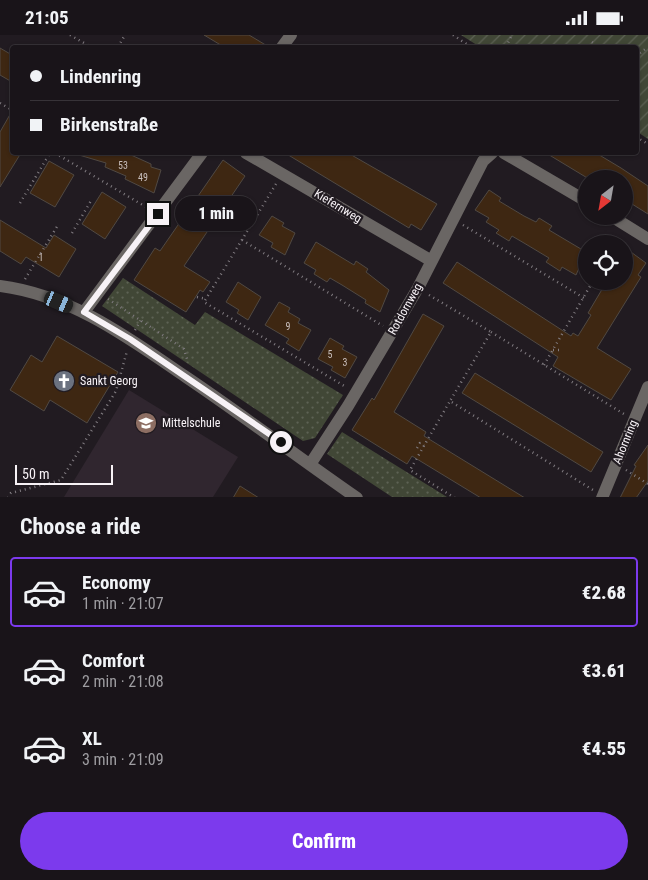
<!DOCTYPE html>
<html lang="en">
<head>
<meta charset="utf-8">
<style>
  :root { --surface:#191419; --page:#221d22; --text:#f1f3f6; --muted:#9f9ea2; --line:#373338; --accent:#7c3aed }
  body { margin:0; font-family:"Roboto Condensed",sans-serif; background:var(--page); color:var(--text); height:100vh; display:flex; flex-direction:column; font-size:19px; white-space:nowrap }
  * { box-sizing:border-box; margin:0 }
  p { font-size:16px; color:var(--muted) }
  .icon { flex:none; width:28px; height:28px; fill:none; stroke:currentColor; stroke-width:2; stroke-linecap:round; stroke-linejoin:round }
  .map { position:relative; height:462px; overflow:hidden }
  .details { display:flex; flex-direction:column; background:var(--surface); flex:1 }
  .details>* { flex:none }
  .hud { position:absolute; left:10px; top:10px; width:629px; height:110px; border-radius:5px; box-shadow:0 1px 4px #0004,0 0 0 1px var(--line); display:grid; align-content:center; height:110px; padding:0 20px; background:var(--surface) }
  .needle { width:32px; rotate:211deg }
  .tools { position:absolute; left:578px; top:135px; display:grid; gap:10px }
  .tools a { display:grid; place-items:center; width:55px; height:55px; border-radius:50%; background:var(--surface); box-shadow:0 1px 4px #0004,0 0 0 1px var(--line); font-size:25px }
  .scale { position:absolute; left:15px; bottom:12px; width:98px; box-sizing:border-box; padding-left:5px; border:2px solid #f7f2f6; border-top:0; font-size:14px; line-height:18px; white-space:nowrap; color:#f7f2f6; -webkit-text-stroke:4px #211b21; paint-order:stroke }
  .end { position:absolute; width:22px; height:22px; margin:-11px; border:6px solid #f7f2f6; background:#111; box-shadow:0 0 0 2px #111 }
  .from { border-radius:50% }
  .bubble { position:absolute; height:35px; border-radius:18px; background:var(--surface); box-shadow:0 1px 4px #0004,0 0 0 1px var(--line); font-size:16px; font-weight:800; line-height:35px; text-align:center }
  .car { position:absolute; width:15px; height:30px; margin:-15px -8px; border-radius:6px; box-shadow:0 0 4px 1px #0007; background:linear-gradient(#222 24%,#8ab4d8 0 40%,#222 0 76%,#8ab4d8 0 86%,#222 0) }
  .hud b { display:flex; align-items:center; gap:18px; height:48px; font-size:19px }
  .hud b+b { border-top:1px solid var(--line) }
  .hud i { width:12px; height:12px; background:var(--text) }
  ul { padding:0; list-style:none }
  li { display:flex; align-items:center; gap:15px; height:70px; margin:0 10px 8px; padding:0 10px; border:2px solid transparent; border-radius:5px }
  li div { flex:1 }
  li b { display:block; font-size:19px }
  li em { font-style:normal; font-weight:800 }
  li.on { border-color:var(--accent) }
  li>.icon { width:45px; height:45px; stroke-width:1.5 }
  h2 { padding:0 20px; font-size:22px; line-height:60px }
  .button { display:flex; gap:10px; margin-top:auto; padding:10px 20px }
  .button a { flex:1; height:58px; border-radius:30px; background:var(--accent); color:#fff; font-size:20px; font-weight:800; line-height:58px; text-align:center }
  .status { display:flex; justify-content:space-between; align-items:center; height:35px; padding:0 25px; background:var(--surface); direction:ltr }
  .status svg { height:14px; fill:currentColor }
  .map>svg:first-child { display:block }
  .built { fill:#30262f }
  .grass { fill:url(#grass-dots) }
  .garden { fill:url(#garden-furrows) }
  .building { fill:#3e2712; stroke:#504943 }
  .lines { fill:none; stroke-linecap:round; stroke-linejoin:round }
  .path { stroke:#827d82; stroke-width:2.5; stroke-dasharray:1 4; stroke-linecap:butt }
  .minor { stroke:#6a6664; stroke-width:12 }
  .route { stroke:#f7f2f6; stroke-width:6 }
  .labels { text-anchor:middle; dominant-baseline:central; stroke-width:4.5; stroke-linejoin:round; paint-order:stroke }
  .number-label { font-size:10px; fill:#c9bfbd }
  .street-label { font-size:12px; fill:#f7f2f6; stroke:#211b21 }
  .poi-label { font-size:12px; fill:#f7f2f6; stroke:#211b21; text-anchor:start }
</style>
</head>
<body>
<div class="status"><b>21:05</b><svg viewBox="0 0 49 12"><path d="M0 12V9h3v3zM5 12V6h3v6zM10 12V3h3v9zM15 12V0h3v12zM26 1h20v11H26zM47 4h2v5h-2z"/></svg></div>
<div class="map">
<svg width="648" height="463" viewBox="0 0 648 463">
  <defs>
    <pattern id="grass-dots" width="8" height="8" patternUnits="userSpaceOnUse" patternTransform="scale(1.25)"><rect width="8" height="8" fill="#414736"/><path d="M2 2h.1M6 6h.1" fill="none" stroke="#5d6254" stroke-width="1.8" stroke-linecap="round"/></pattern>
    <pattern id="garden-furrows" width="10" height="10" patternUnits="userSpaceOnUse" patternTransform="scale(1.25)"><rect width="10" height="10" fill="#414736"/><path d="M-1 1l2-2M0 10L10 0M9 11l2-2" fill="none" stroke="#5d6254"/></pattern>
  </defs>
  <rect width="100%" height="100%" fill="#211b21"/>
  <path class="built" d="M129,355L238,422L213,462H64Z"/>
  <path class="grass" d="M123,243L195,290L205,277L343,360L315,403L303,406L102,271Z
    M342,397L447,462H392L327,419Z"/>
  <path class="garden" d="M461,0H648V104L636,96V12H480Z"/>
  <path class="building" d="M204,0H249L269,12H224Z
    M0,13L12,20V47L0,40Z
    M12,76V118H21L0,152V97Z
    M79,118H132L131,120L151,129V132L161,135L154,158L125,144L126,141L105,132L106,128L79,120Z
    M285,118H348L437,169L421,195L411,189L409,193Z
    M546,118H596L621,133L648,151V179L624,164V144H589Z
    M223,125L245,141L184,231L210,247L203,257L200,255L186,277L134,245L155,213L160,216Z
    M49,126L74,140L55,172L30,158Z
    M489,155L501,163L499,166L524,181L536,187L539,183L552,191L549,195L586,217L576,240L562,232L560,236L546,227L549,223L524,208L512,201L509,206L496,198L499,195L486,187L489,183L475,175Z
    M102,157L126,172L105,204L82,189Z
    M272,181L284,188L282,191L295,198L285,220L271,212L273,208L259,200Z
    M0,185L46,213L54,200L76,214L59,242L26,222L21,229L0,216Z
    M316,207L354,230L356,226L368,234L366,237L389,255L380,277L365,268L366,265L342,250L330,243L327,247L314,239L316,235L304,228Z
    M624,212L646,228L638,240L641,242L597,313L631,334L611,365L553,331L558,322L443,248L457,227L571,301L573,298L578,301L591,280L588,278L607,246H624Z
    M238,247L261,262L248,285L237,278L239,275L226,267Z
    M279,267L290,273L288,277L300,284L298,288L311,295L299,316L286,308L289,304L265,290Z
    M423,279L444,291L394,377L426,397L424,401L525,463H481L412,421L407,429L352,395L372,363L374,365Z
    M57,301L118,337L87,388L50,365L44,376L10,355L31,320L42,327Z
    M330,303L344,311L342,314L357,322L345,343L331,335L333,332L318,324Z
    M475,338L603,417L591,437L462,358Z
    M648,410V446L636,463H620L636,431L634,430Z
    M240,451L259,463H233Z"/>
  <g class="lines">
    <path class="path" d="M70,0L91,12
      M453,0L471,12
      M592,7L599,12
      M118,12L125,0
      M506,12L512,0
      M636,21L648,12
      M0,68L12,75
      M636,102L648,109
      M55,118L146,172
      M276,149L204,267L346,352
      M20,168L50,118
      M463,190L584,263
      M72,198L92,164
      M242,205L383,291
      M616,209L620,201
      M25,244L58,190
      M429,260L491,297L450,366
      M197,262L206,264
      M108,264L184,314L188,327
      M135,295L141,285
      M491,297L624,379
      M553,315H562
      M544,330L593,246
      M417,413L420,408L424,411
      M626,435L648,449
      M8,463L11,458L61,445L116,356L127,316
      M455,463L410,435L450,366L593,455"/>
    <path class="minor" d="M282,12L291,0
      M246,118L430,225
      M504,118L586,166
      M611,181L648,204
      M0,251C71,260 129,303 186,342C244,381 299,423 357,463
      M84,277L202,118
      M311,428L348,371L418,253L483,126L492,118
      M602,463L648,352"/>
  </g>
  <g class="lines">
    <path class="route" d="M158,179L84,277L130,304L281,407"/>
  </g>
  <defs>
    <g id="church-disc" transform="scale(1.125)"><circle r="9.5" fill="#6b7280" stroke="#211b21"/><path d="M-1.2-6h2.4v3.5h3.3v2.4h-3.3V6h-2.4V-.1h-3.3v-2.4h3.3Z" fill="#fff"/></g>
    <g id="school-disc" transform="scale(1.125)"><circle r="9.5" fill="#8d6e63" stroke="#211b21"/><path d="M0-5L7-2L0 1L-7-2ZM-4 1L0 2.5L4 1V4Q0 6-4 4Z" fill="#fff"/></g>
  </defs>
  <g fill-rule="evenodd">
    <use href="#church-disc" x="64" y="346"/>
    <use href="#school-disc" x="146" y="388"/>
  </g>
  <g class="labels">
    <g class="number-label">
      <text x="123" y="130">53</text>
      <text x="143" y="142">49</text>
      <text x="41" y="222">1</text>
      <text x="288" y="291">9</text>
      <text x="330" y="319">5</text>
      <text x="345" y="327">3</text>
    </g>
    <g class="street-label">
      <text transform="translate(338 171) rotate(31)">Kiefernweg</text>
      <text transform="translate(405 274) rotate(-61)">Rotdornweg</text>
      <text transform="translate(625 407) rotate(-68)">Ahornring</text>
    </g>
    <g class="poi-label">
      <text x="80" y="346">Sankt Georg</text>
      <text x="162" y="388">Mittelschule</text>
    </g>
  </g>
</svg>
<div class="tools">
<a><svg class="needle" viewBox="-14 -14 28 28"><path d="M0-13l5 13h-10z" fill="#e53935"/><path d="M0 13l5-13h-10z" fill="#9f9ea2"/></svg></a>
<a><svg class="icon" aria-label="locate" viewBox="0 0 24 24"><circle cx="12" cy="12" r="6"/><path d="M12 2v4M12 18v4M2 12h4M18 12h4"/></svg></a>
</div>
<div class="scale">50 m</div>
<i class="end from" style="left:281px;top:407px"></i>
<i class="end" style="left:158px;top:179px"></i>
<div class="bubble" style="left:175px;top:161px;width:82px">1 min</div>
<i class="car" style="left:59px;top:267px;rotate:113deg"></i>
<div class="hud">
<b><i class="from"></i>Lindenring</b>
<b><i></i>Birkenstraße</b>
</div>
</div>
<section class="details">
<h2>Choose a ride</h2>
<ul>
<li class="on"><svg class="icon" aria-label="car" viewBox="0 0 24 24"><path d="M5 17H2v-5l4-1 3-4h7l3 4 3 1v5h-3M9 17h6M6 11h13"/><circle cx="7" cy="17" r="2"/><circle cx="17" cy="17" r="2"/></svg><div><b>Economy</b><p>1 min · 21:07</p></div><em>€2.68</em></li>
<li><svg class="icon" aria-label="car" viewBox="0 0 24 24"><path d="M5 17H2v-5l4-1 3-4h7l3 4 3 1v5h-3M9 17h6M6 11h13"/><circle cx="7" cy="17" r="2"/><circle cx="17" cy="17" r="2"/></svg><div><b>Comfort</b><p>2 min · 21:08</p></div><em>€3.61</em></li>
<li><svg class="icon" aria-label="car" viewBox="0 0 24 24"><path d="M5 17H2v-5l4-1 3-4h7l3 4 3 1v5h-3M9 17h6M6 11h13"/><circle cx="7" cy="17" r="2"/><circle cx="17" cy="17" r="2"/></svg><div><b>XL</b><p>3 min · 21:09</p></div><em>€4.55</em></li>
</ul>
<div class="button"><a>Confirm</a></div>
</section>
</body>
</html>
